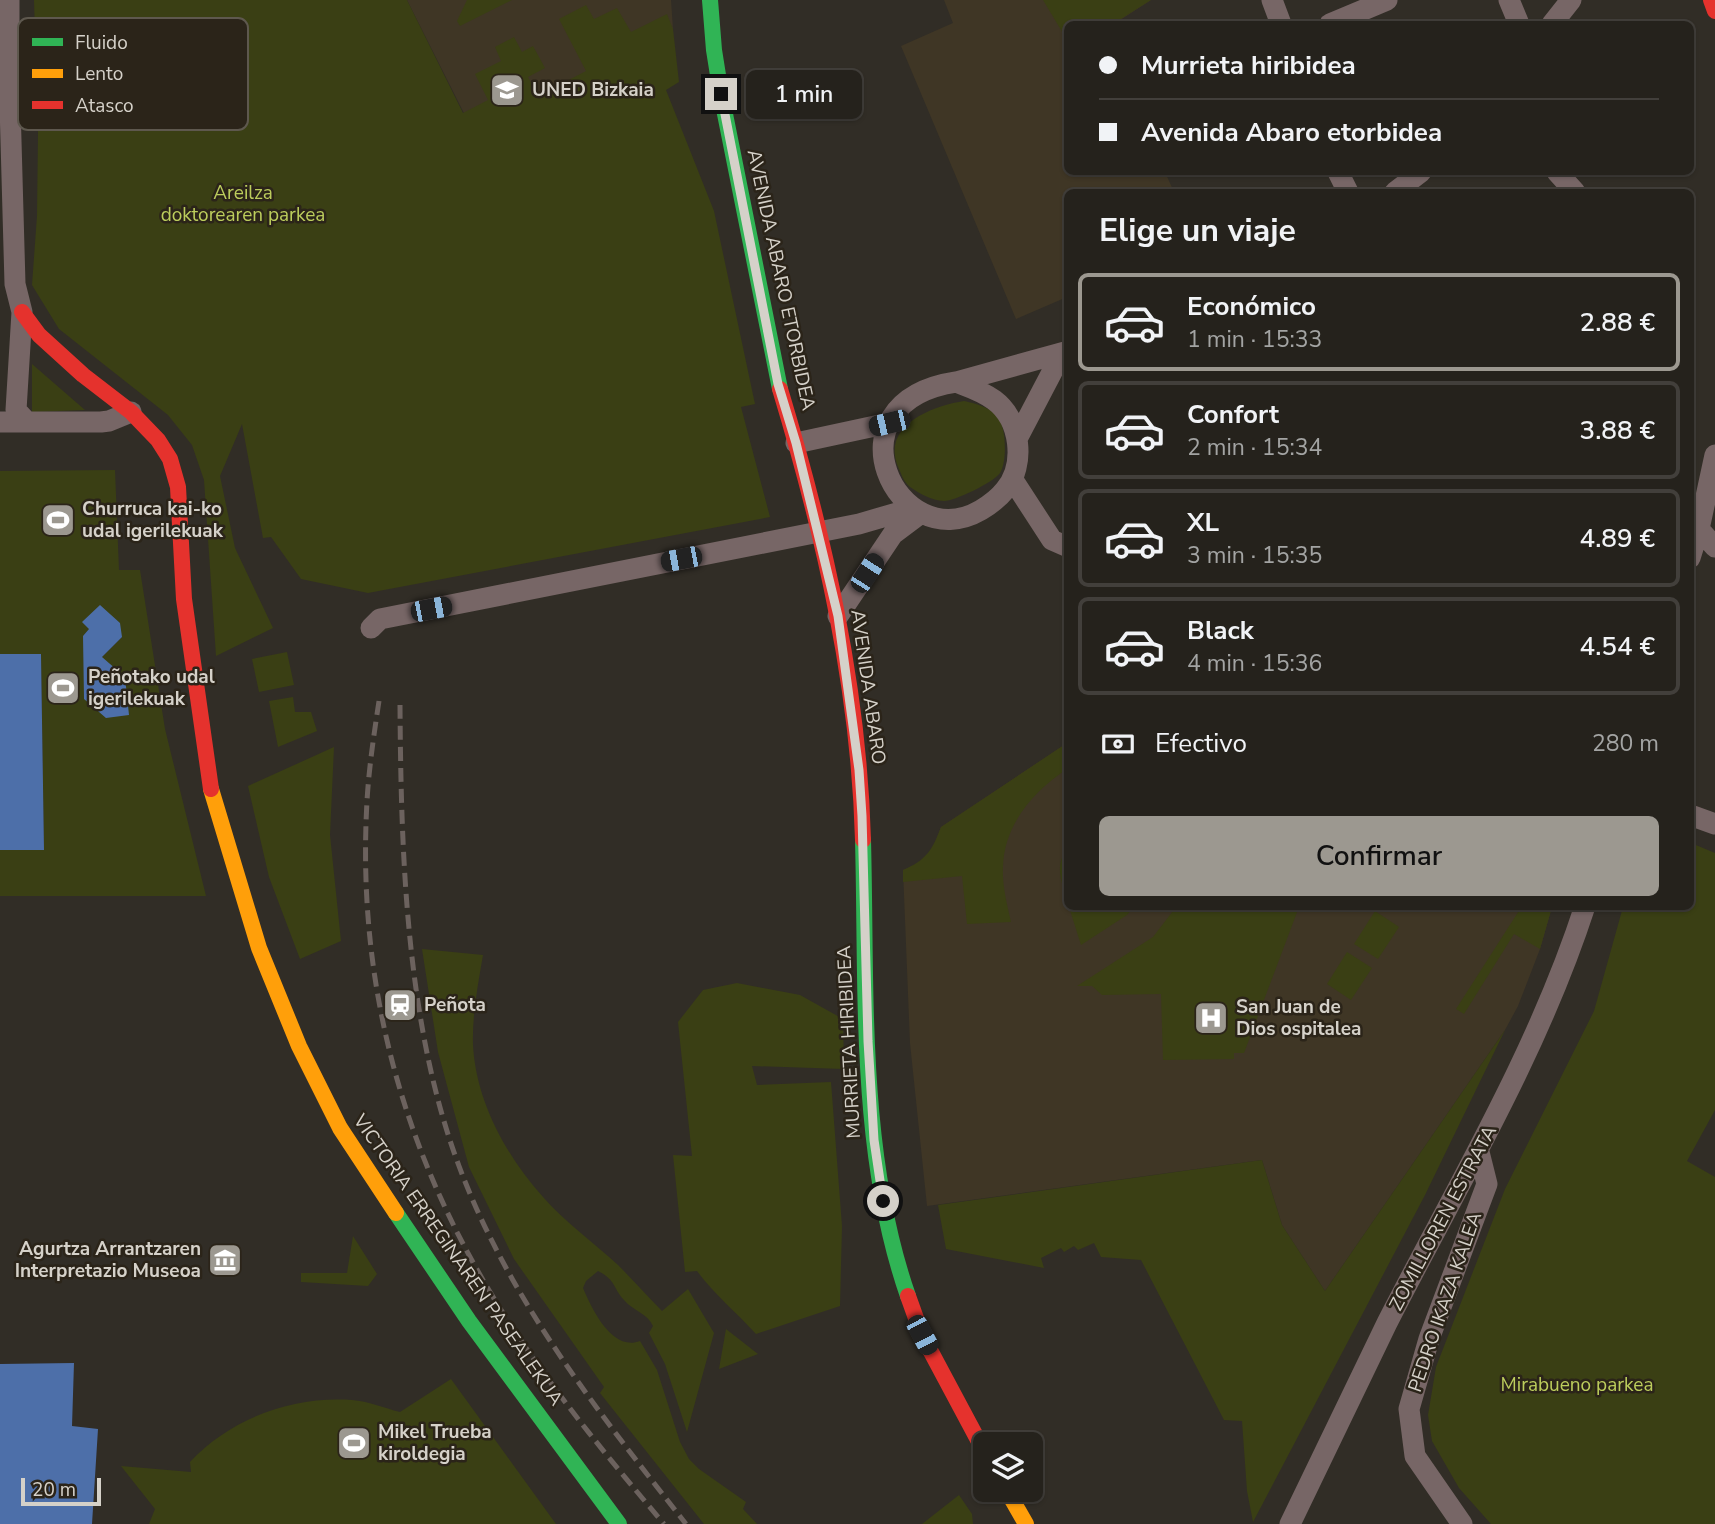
<!DOCTYPE html>
<html lang="es">
<head>
<meta charset="utf-8">
<style>
  :root { --surface:#25221c; --page:#312f29; --text:#f1f3f6; --muted:#a3a4a3; --line:#423f3b; --accent:#9c9890 }
  body { margin:0; font-family:"Nunito Sans",sans-serif; background:var(--page); color:var(--text); height:100vh; display:flex; flex-direction:column; font-size:26px; white-space:nowrap }
  * { box-sizing:border-box; margin:0 }
  p { font-size:23px; color:var(--muted) }
  .icon { flex:none; width:38px; height:38px; fill:none; stroke:currentColor; stroke-width:2; stroke-linecap:round; stroke-linejoin:round }
  .map { position:relative; flex:1; overflow:hidden }
  .drawer { position:absolute; left:1064px; top:189px; width:630px; height:721px; display:flex; flex-direction:column; background:var(--surface); border-radius:10px; box-shadow:0 2px 5px #0004,0 0 0 2px var(--line) }
  .drawer>* { flex:none }
  .top-card { position:absolute; left:1064px; top:21px; width:630px; height:154px; border-radius:10px; box-shadow:0 2px 5px #0004,0 0 0 2px var(--line); display:grid; align-content:center; height:154px; padding:0 35px; background:var(--surface) }
  .fabs { position:absolute; left:973px; top:1432px; display:grid; gap:14px }
  .fabs a { display:grid; place-items:center; width:70px; height:70px; border-radius:10px; background:var(--surface); box-shadow:0 2px 5px #0004,0 0 0 2px var(--line); font-size:35px }
  .scale { position:absolute; left:21px; bottom:18px; width:80px; box-sizing:border-box; padding-left:7px; border:4px solid #d5d1c9; border-top:0; font-size:19px; line-height:24px; white-space:nowrap; color:#d5d1c9; -webkit-text-stroke:5px #2b2419; paint-order:stroke }
  .end { position:absolute; width:32px; height:32px; margin:-16px; border:9px solid #d5d1c9; background:#111; box-shadow:0 0 0 4px #111 }
  .from { border-radius:50% }
  .bubble { position:absolute; height:49px; border-radius:10px; background:var(--surface); box-shadow:0 2px 5px #0004,0 0 0 2px var(--line); font-size:23px; font-weight:600; line-height:49px; text-align:center }
  .car { position:absolute; width:21px; height:42px; margin:-21px -10px; border-radius:9px; box-shadow:0 0 5px 2px #0007; background:linear-gradient(#222 24%,#8ab4d8 0 40%,#222 0 76%,#8ab4d8 0 86%,#222 0) }
  .top-card b { display:flex; align-items:center; gap:24px; height:66px; font-size:26px }
  .top-card b+b { border-top:2px solid var(--line) }
  .top-card i { width:18px; height:18px; background:var(--text) }
  ul { padding:0; list-style:none }
  li { display:flex; align-items:center; gap:21px; height:98px; margin:0 14px 10px; padding:0 21px; border:4px solid var(--line); border-radius:10px }
  li div { flex:1 }
  li b { display:block; font-size:26px }
  li em { font-style:normal; font-weight:600 }
  li.current { border-color:var(--accent) }
  li>.icon { width:63px; height:63px; stroke-width:1.5 }
  h2 { padding:0 35px; font-size:32px; line-height:84px }
  .pay { display:flex; align-items:center; gap:18px; height:77px; padding:0 35px; font-size:26px }
  .pay p { margin-inline-start:auto }
  .button { display:flex; gap:14px; margin-top:auto; padding:14px 35px }
  .button a { flex:1; height:80px; border-radius:10px; background:var(--accent); color:#111; font-size:28px; font-weight:600; line-height:80px; text-align:center }
  .map>svg:first-child { display:block }
  .built { fill:#3f3625 }
  .green { fill:#3a3f14; fill-rule:evenodd }
  .water { fill:#4d6fa9 }
  .lines { fill:none; stroke-linecap:round; stroke-linejoin:round }
  .street { stroke:#766; stroke-width:21 }
  .fast { stroke:#30b455; stroke-width:16 }
  .slow { stroke:#ff9f0a; stroke-width:16 }
  .jam { stroke:#e5322d; stroke-width:16 }
  .rail { stroke:#6c625e; stroke-width:5; stroke-dasharray:14 7; stroke-linecap:butt }
  .route { stroke:#d5d1c9; stroke-width:9 }
  .labels { text-anchor:middle; dominant-baseline:central; stroke-width:5; stroke-linejoin:round; paint-order:stroke }
  .poi-label { font-size:19px; font-weight:bold; fill:#d5d1c9; stroke:#2b2419; text-anchor:start }
  .park-label { font-size:19px; fill:#bccd5c; stroke:#2b2419 }
  .street-label { font-size:19px; fill:#d5d1c9; stroke:#2b2419 }
  .key { fill:#2b2419; stroke:#5e584e; stroke-width:2 }
  .key-label { font-size:19px; fill:#d5d1c9 }
</style>
</head>
<body>
<div class="map">
<svg width="1715" height="1524" viewBox="0 0 1715 1524">
  <rect width="100%" height="100%" fill="#312d26"/>
  <path class="built" d="M407,0H671L673,29L476,137Z
    M944,0H1151L1117,22L1118,24H1068V172H1165L1174,192H1068L1067,297L1016,319L901,46L953,23Z
    M1067,743L1068,906L1552,907L1540,949L1518,1006L1505,1030L1325,1291L1282,1225L1262,1160L927,1206L910,1043L903,870L919,863L933,848L941,827Z"/>
  <path class="green" d="M34,0H407L463,113L488,100L475,74L501,61L495,47L514,37L522,52L533,46L545,68L528,77L538,96L586,71L559,19L586,5L594,19L617,8L631,32L667,14L673,29L679,82L666,90L714,211L755,404L741,407L770,517L368,593L301,579L271,537L263,538L242,424L220,476L235,548L273,628L216,656L204,480L192,445L168,415L59,329L32,285L37,216L38,133Z
    M467,0H512L460,26L457,21Z
    M1043,0H1151L1113,24H1068L1067,40Z
    M32,364L85,410L32,412Z
    M964,401C977,404 994,408 1000,421C1006,432 1007,462 1000,473C994,482 955,501 944,501C931,500 920,494 910,487C904,482 902,476 899,469C879,426 932,406 964,401Z
    M115,470L119,570H140L165,729L206,896H0V850H44L41,654H0V471ZM89,629L122,637L102,657L83,637Z
    M287,652L294,685L259,692L252,659Z
    M293,697L295,712H311L317,731L278,747L269,701Z
    M1067,743V769C1034,791 1004,824 1003,867C1002,885 1007,904 1011,922L967,924L962,876L903,882V870C926,860 932,851 941,827Z
    M334,747L330,835L341,941L300,959L269,877L248,786Z
    M1691,843L1715,853V1110L1687,1161L1715,1177V1524H1491L1459,1488L1432,1441L1428,1415L1436,1367L1505,1189L1594,1011L1623,907L1690,906Z
    M1067,849V901C1062,882 1054,866 1067,849Z
    M1522,906L1552,907L1540,949L1514,934L1464,1014L1456,1009Z
    M1069,907V906L1134,907L1127,915L1081,945Z
    M1176,907H1299L1244,1053H1234V1059L1163,1060L1161,994L1102,995L1092,986H1077L1153,937Z
    M1375,911L1399,927L1378,959L1354,944Z
    M422,949L483,955C478,984 472,1015 473,1045C476,1101 506,1156 543,1197C565,1222 593,1242 618,1265C633,1280 647,1296 662,1311L688,1289L714,1333L687,1432L665,1364L649,1333L653,1326C647,1313 632,1310 624,1300C612,1287 617,1281 598,1271L586,1281L583,1288C592,1309 612,1352 640,1341L657,1370L680,1442L689,1459L699,1469L746,1502L743,1509L757,1524H704L600,1393L604,1387L514,1259L469,1167L438,1052Z
    M1347,952L1372,968L1351,1000L1327,984Z
    M737,983L800,995L843,1019L844,1069L752,1066L757,1085L831,1082L842,1226L840,1306L756,1334C736,1312 714,1294 697,1271L685,1272L673,1155L692,1156L678,1022L703,990Z
    M1505,1030L1425,1195L1253,1522L1247,1491L1242,1421L1224,1420L1141,1260L1101,1257L1094,1243L1078,1250L1074,1246L1064,1252L1061,1248L1041,1258L1044,1268L946,1249L938,1205L1262,1160L1282,1225L1325,1291Z
    M353,1236L377,1274L368,1286L301,1282V1273H347Z
    M726,1329L758,1354L719,1369Z
    M451,1379L556,1524H149L155,1509L121,1466L191,1472L190,1462C231,1418 292,1396 352,1400C368,1401 384,1408 400,1412Z
    M959,1495L972,1514L973,1524H922Z"/>
  <path class="water" d="M100,605L120,623L122,637L102,657L125,677L129,715L106,718L84,699L83,636L89,629L82,622Z
    M0,654H41L44,850H0Z
    M74,1363L72,1426L98,1429L92,1524H0V1364Z"/>
  <g class="lines">
    <path class="street" d="M9,0V69L15,284L22,312L16,410L27,422
      M1272,0L1281,24
      M1509,0L1519,24
      M1330,24L1387,0
      M1552,24L1571,0
      M1338,172L1348,192
      M1557,172L1575,192
      M1395,192L1421,172
      M956,382C969,387 982,391 994,400C1021,420 1026,465 1005,490C998,499 991,504 981,510C897,559 823,402 956,382L1068,351
      M0,422H101L109,421L131,412
      M1017,439L1062,353
      M796,443L889,423
      M1013,480L1052,540L1068,547
      M1699,529L1715,547
      M1690,558L1699,529L1715,455
      M838,616L893,534L921,513
      M371,628L380,619L859,524L914,508
      M1690,815L1715,824
      M1290,1524C1323,1457 1354,1390 1387,1323C1457,1186 1537,1054 1585,906
      M1462,1524L1415,1456L1409,1409L1429,1339L1487,1184L1479,1152"/>
    <path class="fast" d="M710,0L714,50L721,94L780,389
      M863,840C867,990 858,1153 908,1296
      M396,1213L469,1321L619,1524"/>
    <path class="slow" d="M211,789L259,948L299,1046L340,1128L396,1213
      M1006,1489L1026,1524"/>
    <path class="jam" d="M1711,0L1715,11
      M22,312L39,335L83,375L131,412L158,440L170,459L178,487L184,599L211,789
      M780,389C824,535 859,687 863,840
      M908,1296L922,1335L985,1453"/>
    <path class="rail" d="M379,701C374,734 369,767 367,801C356,992 407,1167 512,1327C557,1396 611,1461 664,1524
      M400,705C401,855 406,1025 459,1166C509,1300 599,1413 686,1524"/>
  </g>
  <g class="lines">
    <path class="route" d="M721,94L778,384L796,443L838,616L859,770L862,816L868,1041L874,1140L883,1201"/>
  </g>
  <defs>
    <g id="university-square" transform="scale(1.75)"><rect x="-9" y="-9" width="18" height="18" rx="4" fill="#9c9890" stroke="#2b2419"/><path d="M0-5L7-2L0 1L-7-2ZM-4 1L0 2.5L4 1V4Q0 6-4 4Z" fill="#fff"/></g>
    <g id="stadium-square" transform="scale(1.75)"><rect x="-9" y="-9" width="18" height="18" rx="4" fill="#9c9890" stroke="#2b2419"/><path d="M0-5a6.5 5 0 1 0 0 10a6.5 5 0 1 0 0-10ZM-3.5-1.8h7v3.6h-7Z" fill="#fff"/></g>
    <g id="station-square" transform="scale(1.75)"><rect x="-9" y="-9" width="18" height="18" rx="4" fill="#9c9890" stroke="#2b2419"/><path d="M-3-6H3Q5-6 5-4V2Q5 4 3 4L4.5 6H3L1.5 4h-3L-3 6H-4.5L-3 4Q-5 4-5 2V-4Q-5-6-3-6ZM-3.5-4v3h7v-3ZM-3.5 1v1.5H-2V1ZM2 1v1.5H3.5V1Z" fill="#fff"/></g>
    <g id="hospital-square" transform="scale(1.75)"><rect x="-9" y="-9" width="18" height="18" rx="4" fill="#9c9890" stroke="#2b2419"/><path d="M-5-5h3v3.5h4V-5h3V5h-3V1.5h-4V5h-3Z" fill="#fff"/></g>
    <g id="museum-square" transform="scale(1.75)"><rect x="-9" y="-9" width="18" height="18" rx="4" fill="#9c9890" stroke="#2b2419"/><path d="M0-6L6-3V-2H-6V-3ZM-5-1h2V3h-2ZM-1-1h2V3h-2ZM3-1h2V3H3ZM-6 4H6V6H-6Z" fill="#fff"/></g>
  </defs>
  <g fill-rule="evenodd">
    <use href="#university-square" x="507" y="90"/>
    <use href="#stadium-square" x="58" y="520"/>
    <use href="#stadium-square" x="63" y="688"/>
    <use href="#station-square" x="400" y="1005"/>
    <use href="#hospital-square" x="1211" y="1018"/>
    <use href="#museum-square" x="225" y="1260"/>
    <use href="#stadium-square" x="354" y="1443"/>
  </g>
  <g class="labels">
    <g class="poi-label">
      <text x="532" y="90">UNED Bizkaia</text>
      <text x="82" y="509">Churruca kai-ko<tspan x="82" dy="22">udal igerilekuak</tspan></text>
      <text x="88" y="677">Peñotako udal<tspan x="88" dy="22">igerilekuak</tspan></text>
      <text x="424" y="1005">Peñota</text>
      <text x="1236" y="1007">San Juan de<tspan x="1236" dy="22">Dios ospitalea</tspan></text>
      <text x="201" y="1249" text-anchor="end">Agurtza Arrantzaren<tspan x="201" dy="22">Interpretazio Museoa</tspan></text>
      <text x="378" y="1432">Mikel Trueba<tspan x="378" dy="22">kiroldegia</tspan></text>
    </g>
    <g class="park-label">
      <text x="243" y="193">Areilza<tspan x="243" dy="22">doktorearen parkea</tspan></text>
      <text x="1577" y="1385">Mirabueno parkea</text>
    </g>
    <g class="street-label">
      <text transform="translate(781 280) rotate(78)">AVENIDA ABARO ETORBIDEA</text>
      <text transform="translate(868 687) rotate(82)">AVENIDA ABARO</text>
      <text transform="translate(849 1042) rotate(-93)">MURRIETA HIRIBIDEA</text>
      <text transform="translate(1443 1218) rotate(-62)">ZOMILLOREN ESTRATA</text>
      <text transform="translate(458 1260) rotate(55)">VICTORIA ERREGINAREN PASEALEKUA</text>
      <text transform="translate(1445 1302) rotate(-71)">PEDRO IKAZA KALEA</text>
    </g>
  </g>
  <rect x="18" y="18" width="230" height="112" rx="10" class="key"/>
  <rect x="32" y="38" width="31" height="8" fill="#30b455"/>
  <rect x="32" y="69" width="31" height="9" fill="#ff9f0a"/>
  <rect x="32" y="101" width="31" height="8" fill="#e5322d"/>
  <g class="key-label">
    <text x="75" y="49">Fluido</text>
    <text x="75" y="80">Lento</text>
    <text x="75" y="112">Atasco</text>
  </g>
</svg>
<div class="fabs">
<a><svg class="icon" aria-label="layers" viewBox="0 0 24 24"><path d="M12 4l9 5-9 5-9-5zM3 14l9 5 9-5"/></svg></a>
</div>
<div class="scale">20 m</div>
<i class="end from" style="left:883px;top:1201px"></i>
<i class="end" style="left:721px;top:94px"></i>
<div class="bubble" style="left:746px;top:70px;width:116px">1 min</div>
<i class="car" style="left:889px;top:423px;rotate:257deg"></i>
<i class="car" style="left:681px;top:559px;rotate:259deg"></i>
<i class="car" style="left:867px;top:573px;rotate:33deg"></i>
<i class="car" style="left:431px;top:609px;rotate:79deg"></i>
<i class="car" style="left:922px;top:1335px;rotate:152deg"></i>
<div class="top-card">
<b><i class="from"></i>Murrieta hiribidea</b>
<b><i></i>Avenida Abaro etorbidea</b>
</div>
<section class="drawer">
<h2>Elige un viaje</h2>
<ul>
<li class="current"><svg class="icon" aria-label="car" viewBox="0 0 24 24"><path d="M5 17H2v-5l4-1 3-4h7l3 4 3 1v5h-3M9 17h6M6 11h13"/><circle cx="7" cy="17" r="2"/><circle cx="17" cy="17" r="2"/></svg><div><b>Económico</b><p>1 min · 15:33</p></div><em>2.88 €</em></li>
<li><svg class="icon" aria-label="car" viewBox="0 0 24 24"><path d="M5 17H2v-5l4-1 3-4h7l3 4 3 1v5h-3M9 17h6M6 11h13"/><circle cx="7" cy="17" r="2"/><circle cx="17" cy="17" r="2"/></svg><div><b>Confort</b><p>2 min · 15:34</p></div><em>3.88 €</em></li>
<li><svg class="icon" aria-label="car" viewBox="0 0 24 24"><path d="M5 17H2v-5l4-1 3-4h7l3 4 3 1v5h-3M9 17h6M6 11h13"/><circle cx="7" cy="17" r="2"/><circle cx="17" cy="17" r="2"/></svg><div><b>XL</b><p>3 min · 15:35</p></div><em>4.89 €</em></li>
<li><svg class="icon" aria-label="car" viewBox="0 0 24 24"><path d="M5 17H2v-5l4-1 3-4h7l3 4 3 1v5h-3M9 17h6M6 11h13"/><circle cx="7" cy="17" r="2"/><circle cx="17" cy="17" r="2"/></svg><div><b>Black</b><p>4 min · 15:36</p></div><em>4.54 €</em></li>
</ul>
<div class="pay"><svg class="icon" aria-label="cash" viewBox="0 0 24 24"><path d="M3 7h18v10H3z"/><circle cx="12" cy="12" r="2"/></svg>Efectivo<p>280 m</p></div>
<div class="button"><a>Confirmar</a></div>
</section>
</div>
</body>
</html>
